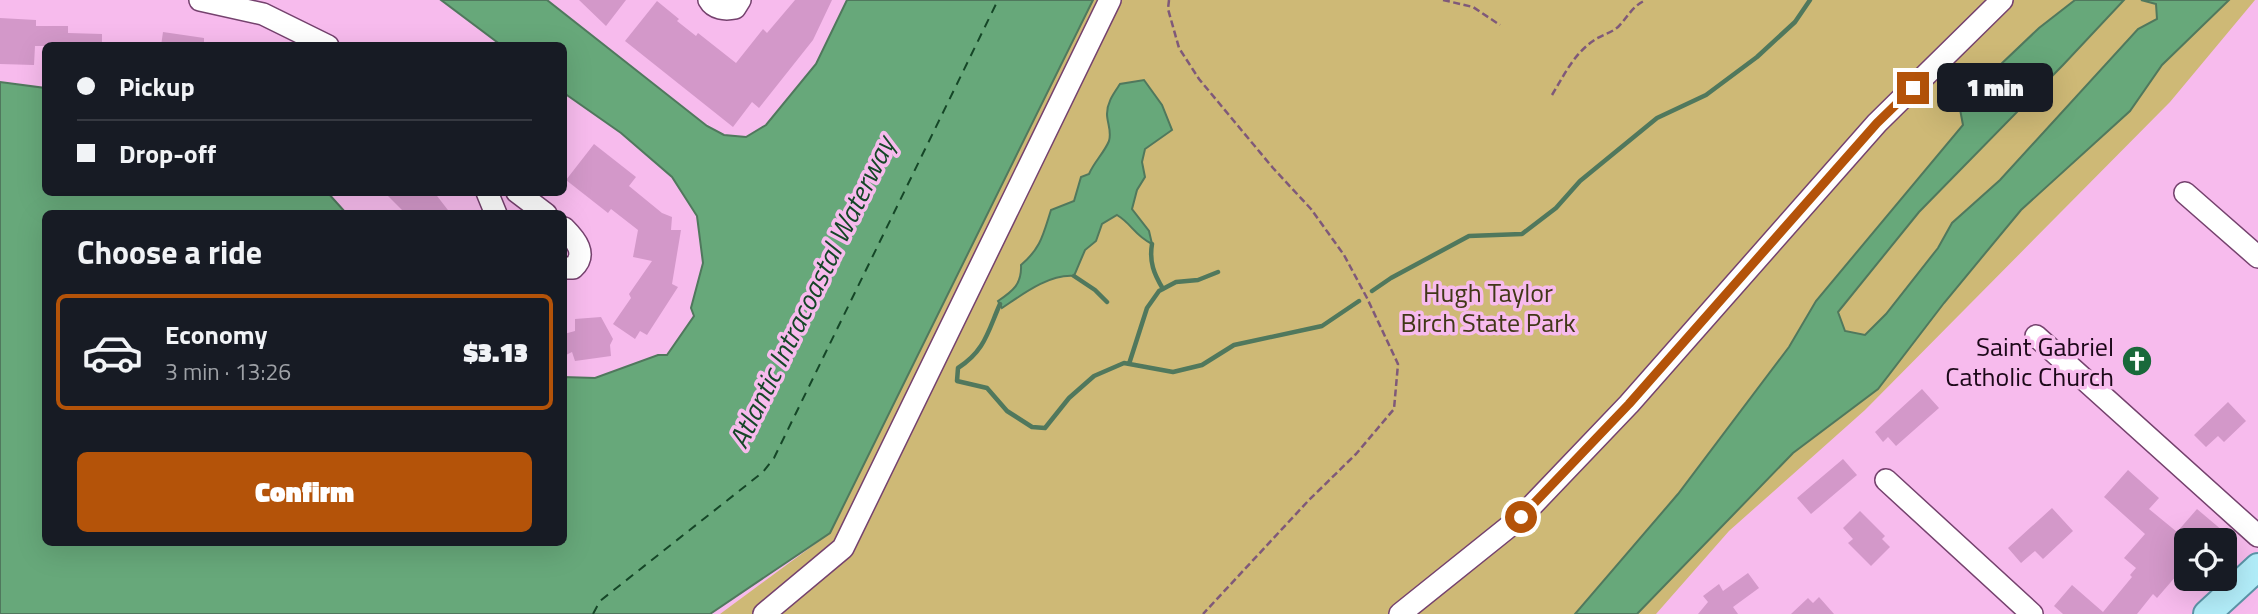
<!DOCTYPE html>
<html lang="en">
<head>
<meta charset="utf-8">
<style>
  :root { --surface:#171b24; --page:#20242c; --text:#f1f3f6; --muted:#9ea1a6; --line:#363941; --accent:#b45309 }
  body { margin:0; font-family:"Titillium Web",sans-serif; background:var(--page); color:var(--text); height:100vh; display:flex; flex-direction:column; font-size:26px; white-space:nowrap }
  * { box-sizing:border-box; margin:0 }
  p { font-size:23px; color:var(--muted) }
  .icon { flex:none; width:38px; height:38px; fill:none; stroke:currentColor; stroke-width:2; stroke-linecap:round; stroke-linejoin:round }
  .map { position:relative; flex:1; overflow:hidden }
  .panel { position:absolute; left:42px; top:210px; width:525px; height:336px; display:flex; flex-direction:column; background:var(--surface); border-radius:10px; box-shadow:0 7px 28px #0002 }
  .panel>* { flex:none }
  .top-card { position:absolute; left:42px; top:42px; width:525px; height:154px; border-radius:10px; box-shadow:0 7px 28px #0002; display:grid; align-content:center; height:154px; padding:0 35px; background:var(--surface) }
  .buttons { position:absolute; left:2174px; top:528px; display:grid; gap:14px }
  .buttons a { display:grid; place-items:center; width:63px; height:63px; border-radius:10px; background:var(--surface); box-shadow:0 7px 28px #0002; font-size:35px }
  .end { position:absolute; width:32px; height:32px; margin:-16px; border:9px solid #b45309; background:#fff; box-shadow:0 0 0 4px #fff }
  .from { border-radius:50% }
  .bubble { position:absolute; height:49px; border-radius:10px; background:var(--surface); box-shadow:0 7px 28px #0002; font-size:23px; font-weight:800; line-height:49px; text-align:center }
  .top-card b { display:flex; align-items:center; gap:24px; height:66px; font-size:26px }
  .top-card b+b { border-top:2px solid var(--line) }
  .top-card i { width:18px; height:18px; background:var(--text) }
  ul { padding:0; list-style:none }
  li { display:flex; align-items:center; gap:21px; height:116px; margin:0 14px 10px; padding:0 21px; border:4px solid transparent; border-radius:10px }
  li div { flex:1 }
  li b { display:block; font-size:26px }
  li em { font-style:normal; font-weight:800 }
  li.active { border-color:var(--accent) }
  li>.icon { width:63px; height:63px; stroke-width:1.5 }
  h2 { padding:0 35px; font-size:32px; line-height:84px }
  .button { display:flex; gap:14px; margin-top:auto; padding:14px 35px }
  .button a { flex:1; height:80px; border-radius:10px; background:var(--accent); color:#fff; font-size:28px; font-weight:800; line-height:80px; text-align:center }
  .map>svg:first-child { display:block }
  .green { fill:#ceb976 }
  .water { fill:#67a87a; stroke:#50785d; stroke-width:2 }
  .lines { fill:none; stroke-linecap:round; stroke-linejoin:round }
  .stream { stroke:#50785d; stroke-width:4.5 }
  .ferry { stroke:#154627; stroke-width:2; stroke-dasharray:9 7; stroke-linecap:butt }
  .building { fill:#d398c9 }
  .minor-casing { stroke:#75426e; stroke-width:24 }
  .major-casing { stroke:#5c95a8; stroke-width:30 }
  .path { stroke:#7f5979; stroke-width:2.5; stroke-dasharray:7 3.5; stroke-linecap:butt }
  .minor { stroke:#fff; stroke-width:21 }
  .major { stroke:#b2edf9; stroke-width:26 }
  .route { stroke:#b45309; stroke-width:9 }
  .labels { text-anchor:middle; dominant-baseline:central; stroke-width:7; stroke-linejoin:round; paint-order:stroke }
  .park-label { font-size:26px; fill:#413717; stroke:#f7bbed }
  .poi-label { font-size:26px; fill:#1c0819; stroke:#f7bbed; text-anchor:end }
  .water-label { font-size:28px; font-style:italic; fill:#154627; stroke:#f7bbed }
</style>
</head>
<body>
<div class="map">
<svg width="2258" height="614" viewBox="0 0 2258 614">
  <rect width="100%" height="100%" fill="#f7bbed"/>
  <path class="green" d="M1093,0H2255L2170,102L1865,410L1729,531L1656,614H720L830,533Z"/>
  <path class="water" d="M441,0H547L707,126L724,135L746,137L766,125L816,64L847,0H1093L830,533L710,614H0V82L45,88L46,192L328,193L346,213L46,214V542H564V377L595,378L658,355H667L694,316L691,308L703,263L697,216L672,177L621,133L564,93V46L501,45Z
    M2075,0H2124L2063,65L1919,212L1838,312L1845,331L1865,335L1886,314L1938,248L1952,223L2000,180L2138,29L2157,19L2156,4L2141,0H2229L2162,65L2130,111L2021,210L1944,303L1878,389L1793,453L1637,614H1575L1678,494L1789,347L1816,301L1963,125L1959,104L2039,28Z
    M1144,80L1162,105L1172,130L1145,149L1142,162L1145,177L1137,190L1132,209L1149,231L1152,244C1134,235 1132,224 1117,215L1102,224L1096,241L1085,250L1074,276C1049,274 1023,294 1002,308L998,301C1013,291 1022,284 1021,265C1041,248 1043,235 1051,210L1074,201L1081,177L1089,174C1094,162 1104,153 1109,141C1112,131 1107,123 1107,114C1107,102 1114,93 1120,84Z"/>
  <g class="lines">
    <path class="stream" d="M1152,244C1149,262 1154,274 1163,289
      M1074,276L1095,290L1107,302
      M1372,291L1391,278L1469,236L1522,234L1556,208L1580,181L1657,118L1706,95L1757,57L1795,22L1810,0
      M1000,304C988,331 985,351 958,368L957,381L987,388L1007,411L1032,427L1045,428L1069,398L1094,376L1124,363L1173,372L1202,365L1234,345L1322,326L1359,301
      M1129,364L1147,308L1159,291L1176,282L1198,280L1218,272"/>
    <path class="ferry" d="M593,614L600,601L763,472L774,458L998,0"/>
  </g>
  <path class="building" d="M579,0H626L606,26Z
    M795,0H832L813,40L759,108L752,102L733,127L625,41L657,1L679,19L677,21L696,36L698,33L736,63L763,29L767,33Z
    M0,18L36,20V26H68V33L102,34V46H35L34,65L0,64Z
    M163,32L204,38V46H161Z
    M594,144L636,177L629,186L662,213L672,217L671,230H681L672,284L678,287L647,335L640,331L635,339L613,324L631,298L629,294L652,261L633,257L638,230L611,209L608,213L566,180Z
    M384,192H434L451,214H406Z
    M601,317L613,339L610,345L611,356L575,361L572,352L564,356V334L575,331V319Z
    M1922,389L1939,408L1896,446L1888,437L1883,442L1875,432Z
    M2228,402L2246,421L2224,442L2218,436L2206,447L2194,435Z
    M1843,459L1857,475L1811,514L1797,498Z
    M2128,470L2159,498L2149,509L2177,532L2197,509L2223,531L2215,541H2186V582L2177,575L2157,598L2153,594L2137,614H2063L2054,606L2072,585L2103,612L2132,577L2130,575L2136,568L2124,558L2145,534L2104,497Z
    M2052,508L2073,531L2043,559L2035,551L2021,563L2008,548Z
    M1860,511L1885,536L1882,539L1890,547L1871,566L1848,543L1853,539L1843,528Z
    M1748,573L1759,588L1733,607L1738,614H1698L1708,602L1703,596L1719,584L1723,591Z
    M1819,597L1834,614H1791L1808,598L1813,603Z"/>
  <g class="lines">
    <g class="minor-casing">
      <path id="minor" d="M200,0L263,14L328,46
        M709,0C714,9 725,10 735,8L740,0
        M487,192L496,214
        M517,192L546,214
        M2185,193L2258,257
        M564,228C576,240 588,254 573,268H564
        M2036,336L2258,536
        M1886,480L2032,614
        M764,614L843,548L1110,0
        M1400,614L1521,517L1629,404L1877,123L2002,0"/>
    </g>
    <g class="major-casing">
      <path id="major" d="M2207,614L2258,567"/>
    </g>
    <path class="path" d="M1169,0L1168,9L1179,48L1199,79L1273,168L1311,209L1344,255L1367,298L1398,364L1394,409L1356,454L1309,500L1203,614
      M1443,0L1473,7L1500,25
      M1552,95C1564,75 1574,54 1593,41C1601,35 1611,33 1618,27C1628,17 1632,6 1646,0"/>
    <use href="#minor" class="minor"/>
    <use href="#major" class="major"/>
  </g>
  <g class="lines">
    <path class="route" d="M1521,517L1629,404L1877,123L1913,88"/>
  </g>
  <defs>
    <g id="church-disc" transform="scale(1.575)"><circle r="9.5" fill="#19693a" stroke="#f7bbed"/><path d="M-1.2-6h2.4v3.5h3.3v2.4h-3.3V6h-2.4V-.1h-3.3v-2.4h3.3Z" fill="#fff"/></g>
  </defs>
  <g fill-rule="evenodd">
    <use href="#church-disc" x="2137" y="361"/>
  </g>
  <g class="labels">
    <g class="park-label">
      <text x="1488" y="292">Hugh Taylor<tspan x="1488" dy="30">Birch State Park</tspan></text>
    </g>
    <g class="poi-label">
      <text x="2114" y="346">Saint Gabriel<tspan x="2114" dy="30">Catholic Church</tspan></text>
    </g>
    <g class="water-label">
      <text transform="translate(811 292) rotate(-64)">Atlantic Intracoastal Waterway</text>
    </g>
  </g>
</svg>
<div class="buttons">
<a><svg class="icon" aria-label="locate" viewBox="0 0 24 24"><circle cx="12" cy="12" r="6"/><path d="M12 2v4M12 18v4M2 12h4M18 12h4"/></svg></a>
</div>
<i class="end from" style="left:1521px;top:517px"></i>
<i class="end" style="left:1913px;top:88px"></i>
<div class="bubble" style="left:1937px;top:63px;width:116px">1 min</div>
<div class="top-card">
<b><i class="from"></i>Pickup</b>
<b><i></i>Drop-off</b>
</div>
<section class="panel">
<h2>Choose a ride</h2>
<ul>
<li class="active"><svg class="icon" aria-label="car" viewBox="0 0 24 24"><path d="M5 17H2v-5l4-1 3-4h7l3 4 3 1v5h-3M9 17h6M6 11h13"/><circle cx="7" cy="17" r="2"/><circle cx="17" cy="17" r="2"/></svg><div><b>Economy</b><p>3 min · 13:26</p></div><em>$3.13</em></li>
</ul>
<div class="button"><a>Confirm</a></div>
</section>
</div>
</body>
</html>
